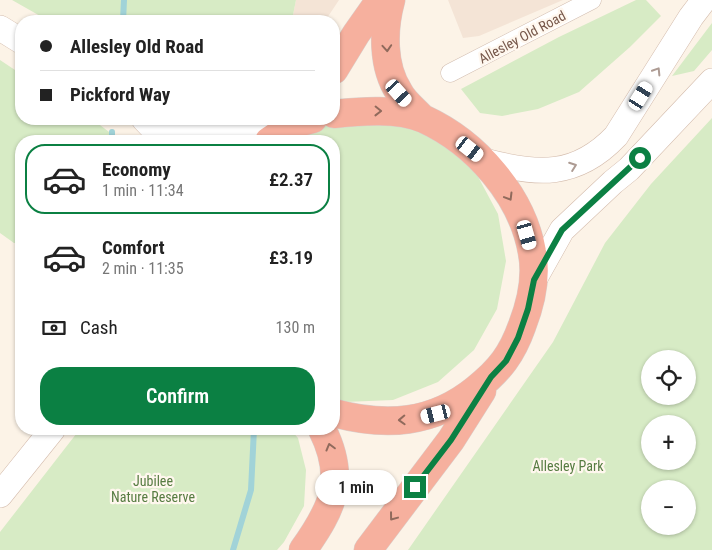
<!DOCTYPE html>
<html lang="en">
<head>
<meta charset="utf-8">
<style>
  :root { --surface:#fff; --page:#f6f6f6; --text:#222; --muted:#767676; --line:#e0e0e0; --accent:#0b8043 }
  body { margin:0; font-family:"Roboto Condensed",sans-serif; background:var(--page); color:var(--text); height:100vh; display:flex; flex-direction:column; font-size:19px; white-space:nowrap }
  * { box-sizing:border-box; margin:0 }
  p { font-size:16px; color:var(--muted) }
  .icon { flex:none; width:28px; height:28px; fill:none; stroke:currentColor; stroke-width:2; stroke-linecap:round; stroke-linejoin:round }
  .map { position:relative; flex:1; overflow:hidden }
  .side { position:absolute; left:15px; top:135px; width:325px; height:300px; display:flex; flex-direction:column; background:var(--surface); border-radius:20px; box-shadow:0 1px 4px #0004 }
  .side>* { flex:none }
  .guide { position:absolute; left:15px; top:15px; width:325px; height:110px; border-radius:20px; box-shadow:0 1px 4px #0004; display:grid; align-content:center; height:110px; padding:0 25px; background:var(--surface) }
  .controls { position:absolute; left:641px; top:350px; display:grid; gap:10px }
  .controls a { display:grid; place-items:center; width:55px; height:55px; border-radius:50%; background:var(--surface); box-shadow:0 1px 4px #0004; font-size:25px }
  .end { position:absolute; width:22px; height:22px; margin:-11px; border:6px solid #0b8043; background:#fff; box-shadow:0 0 0 2px #fff }
  .from { border-radius:50% }
  .bubble { position:absolute; height:35px; border-radius:18px; background:var(--surface); box-shadow:0 1px 4px #0004; font-size:16px; font-weight:600; line-height:35px; text-align:center }
  .car { position:absolute; width:15px; height:30px; margin:-15px -8px; border-radius:6px; box-shadow:0 0 4px 1px #0007; background:linear-gradient(#fff 24%,#345 0 40%,#fff 0 76%,#345 0 86%,#fff 0) }
  .guide b { display:flex; align-items:center; gap:18px; height:48px; font-size:19px }
  .guide b+b { border-top:1px solid var(--line) }
  .guide i { width:12px; height:12px; background:var(--text) }
  ul { padding:9px 0 0; list-style:none }
  li { display:flex; align-items:center; gap:15px; height:70px; margin:0 10px 8px; padding:0 15px; border:2px solid transparent; border-radius:20px }
  li div { flex:1 }
  li b { display:block; font-size:19px }
  li em { font-style:normal; font-weight:600 }
  li.current { border-color:var(--accent) }
  li>.icon { width:45px; height:45px; stroke-width:1.5 }
  .pay { display:flex; align-items:center; gap:12px; height:55px; padding:0 25px; font-size:19px }
  .pay p { margin-inline-start:auto }
  .button { display:flex; gap:10px; margin-top:auto; padding:10px 25px }
  .button a { flex:1; height:58px; border-radius:20px; background:var(--accent); color:#fff; font-size:20px; font-weight:600; line-height:58px; text-align:center }
  .map>svg:first-child { display:block }
  .residential { fill:#f4e4d6 }
  .green { fill:#d7ebc5; fill-rule:evenodd }
  .lines { fill:none; stroke-linecap:round; stroke-linejoin:round }
  .stream { stroke:#a1d3d8; stroke-width:6 }
  .street-casing { stroke:#d1bcaf; stroke-width:19 }
  .secondary-casing { stroke:#d4bcad; stroke-width:26 }
  .highway-casing { stroke:#d9d0cd; stroke-width:29 }
  .street { stroke:#fff; stroke-width:18 }
  .secondary { stroke:#fff; stroke-width:25 }
  .highway { stroke:#f6b09e; stroke-width:28 }
  .oneway { stroke:#906a5c }
  .oneway2 { stroke:#ad9b93 }
  .route { stroke:#0b8043; stroke-width:6 }
  .labels { text-anchor:middle; dominant-baseline:central; stroke-width:4.5; stroke-linejoin:round; paint-order:stroke }
  .street-label { font-size:14px; fill:#77584b; stroke:#fff7ee }
  .park-label { font-size:14px; fill:#577c42; stroke:#fff7ee }
</style>
</head>
<body>
<div class="map">
<svg width="712" height="550" viewBox="0 0 712 550">
  <rect width="100%" height="100%" fill="#fcf3e7"/>
  <path class="residential" d="M296,0H339L325,21H295L292,20Z
    M448,0H563L479,36L463,38Z"/>
  <path class="green" d="M12,0H296L292,20L295,21H49Z
    M636,0H646L661,16L630,47L579,92L538,109L502,116L480,113L461,89L559,37Z
    M712,23V50L694,71L672,76Z
    M0,60L21,74V119H92L121,141H21V243H14L0,233Z
    M349,117L395,121L439,139L475,171L498,214L506,261L497,309L474,350L438,382L393,400L345,402L334,399V141H286L305,129Z
    M712,118V550H408L553,342L605,243L651,184ZM650,359H688V396H650ZM650,424H688V461H650ZM650,489H688V526H650Z
    M80,429H290L298,438L306,470L304,506L284,542L277,550H0V532Z"/>
  <g class="lines">
    <path class="stream" d="M123,21L124,0
      M112,132V141
      M233,550L251,490L254,429"/>
    <g class="street-casing">
      <path id="street" d="M450,73L592,0"/>
    </g>
    <g class="secondary-casing">
      <path id="secondary" d="M0,28L21,41
        M144,119L165,141
        M163,119C201,131 236,136 275,135
        M485,161C537,175 576,178 616,136L691,17L704,0
        M534,280L562,230L613,182L629,169L712,81
        M0,495L53,429"/>
    </g>
    <g class="highway-casing">
      <path id="highway" d="M391,0C383,29 382,66 399,92C404,102 415,110 422,118
        M334,70L356,34L380,0
        M334,114C361,111 398,108 424,119C476,143 522,195 532,252C537,277 531,303 522,326C512,354 500,370 476,389C433,424 386,427 334,413
        M269,141L294,124L313,119
        M303,550C333,508 347,479 322,429
        M368,550L451,440L482,391"/>
    </g>
    <use href="#street" class="street"/>
    <use href="#secondary" class="secondary"/>
    <use href="#highway" class="highway"/>
  </g>
  <defs><path id="oneway-chevron" d="M-2-3.5L2.5 0L-2 3.5" fill="none" stroke-width="1.6" stroke-linecap="round" stroke-linejoin="round" transform="scale(1.25)"/></defs>
  <g class="oneway">
    <use href="#oneway-chevron" transform="translate(387 48) rotate(86)"/>
    <use href="#oneway-chevron" transform="translate(378 111) rotate(1)"/>
    <use href="#oneway-chevron" transform="translate(509 197) rotate(59)"/>
    <use href="#oneway-chevron" transform="translate(402 420) rotate(178)"/>
    <use href="#oneway-chevron" transform="translate(330 447) rotate(-105)"/>
    <use href="#oneway-chevron" transform="translate(393 517) rotate(127)"/>
  </g>
  <g class="oneway2">
    <use href="#oneway-chevron" transform="translate(657 71) rotate(-58)"/>
    <use href="#oneway-chevron" transform="translate(573 166) rotate(-20)"/>
  </g>
  <g class="lines">
    <path class="route" d="M415,487L451,440L491,377L506,361L518,338L528,309L534,280L562,230L640,158"/>
  </g>
  <g class="labels">
    <g class="street-label">
      <text transform="translate(522 37) rotate(-28)">Allesley Old Road</text>
    </g>
    <g class="park-label">
      <text x="568" y="466">Allesley Park</text>
      <text x="153" y="481">Jubilee<tspan x="153" dy="16">Nature Reserve</tspan></text>
    </g>
  </g>
</svg>
<div class="controls">
<a><svg class="icon" aria-label="locate" viewBox="0 0 24 24"><circle cx="12" cy="12" r="6"/><path d="M12 2v4M12 18v4M2 12h4M18 12h4"/></svg></a>
<a>+</a>
<a>−</a>
</div>
<i class="end from" style="left:640px;top:158px"></i>
<i class="end" style="left:415px;top:487px"></i>
<div class="bubble" style="left:315px;top:470px;width:82px">1 min</div>
<i class="car" style="left:399px;top:93px;rotate:138deg"></i>
<i class="car" style="left:641px;top:96px;rotate:32deg"></i>
<i class="car" style="left:470px;top:149px;rotate:128deg"></i>
<i class="car" style="left:527px;top:235px;rotate:164deg"></i>
<i class="car" style="left:436px;top:414px;rotate:256deg"></i>
<div class="guide">
<b><i class="from"></i>Allesley Old Road</b>
<b><i></i>Pickford Way</b>
</div>
<section class="side">
<ul>
<li class="current"><svg class="icon" aria-label="car" viewBox="0 0 24 24"><path d="M5 17H2v-5l4-1 3-4h7l3 4 3 1v5h-3M9 17h6M6 11h13"/><circle cx="7" cy="17" r="2"/><circle cx="17" cy="17" r="2"/></svg><div><b>Economy</b><p>1 min · 11:34</p></div><em>£2.37</em></li>
<li><svg class="icon" aria-label="car" viewBox="0 0 24 24"><path d="M5 17H2v-5l4-1 3-4h7l3 4 3 1v5h-3M9 17h6M6 11h13"/><circle cx="7" cy="17" r="2"/><circle cx="17" cy="17" r="2"/></svg><div><b>Comfort</b><p>2 min · 11:35</p></div><em>£3.19</em></li>
</ul>
<div class="pay"><svg class="icon" aria-label="cash" viewBox="0 0 24 24"><path d="M3 7h18v10H3z"/><circle cx="12" cy="12" r="2"/></svg>Cash<p>130 m</p></div>
<div class="button"><a>Confirm</a></div>
</section>
</div>
</body>
</html>
